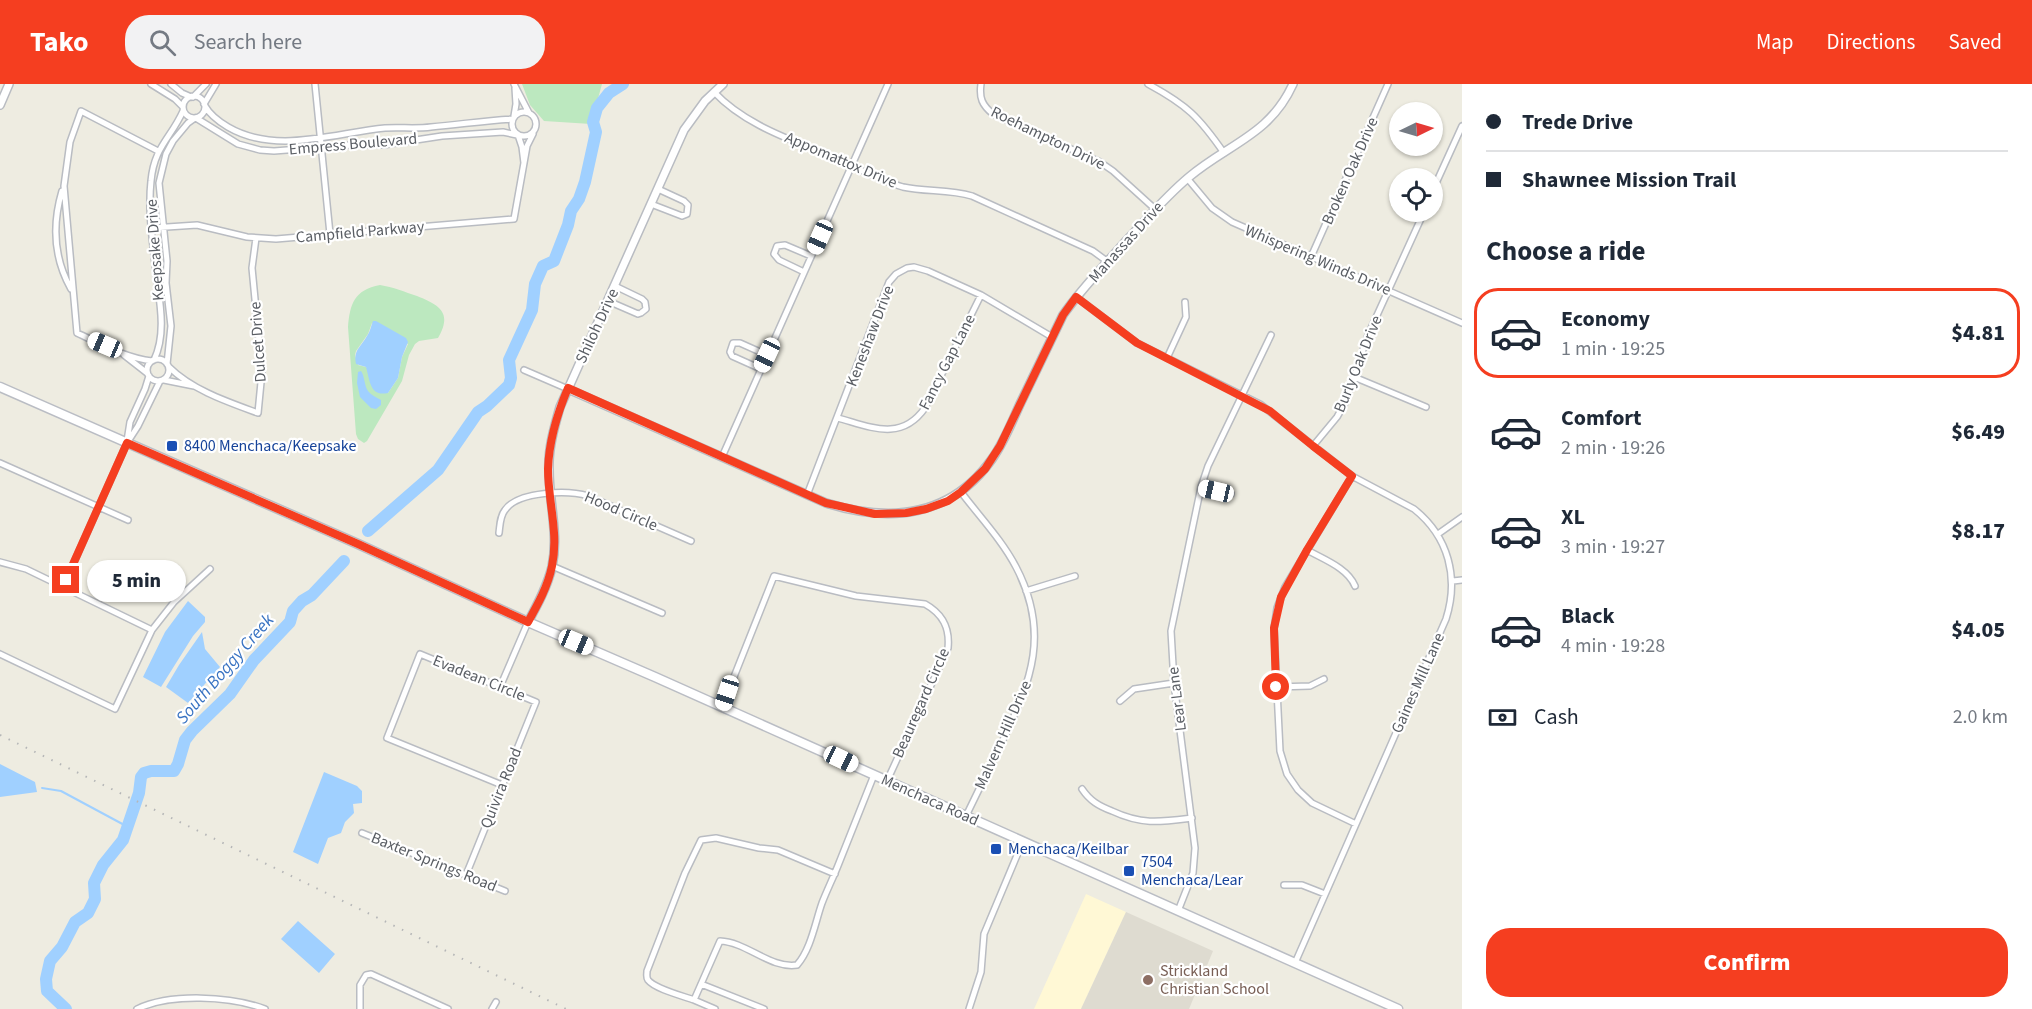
<!DOCTYPE html>
<html lang="en">
<head>
<meta charset="utf-8">
<style>
  :root { --surface:#fff; --page:#f2f2f3; --text:#1f2937; --muted:#747a83; --line:#e0e1e3; --accent:#f53e20 }
  body { margin:0; font-family:"Source Sans 3",sans-serif; background:var(--page); color:var(--text); height:100vh; display:flex; flex-direction:column; font-size:22px; white-space:nowrap }
  * { box-sizing:border-box; margin:0 }
  p { font-size:20px; color:var(--muted) }
  .icon { flex:none; width:33px; height:33px; fill:none; stroke:currentColor; stroke-width:2; stroke-linecap:round; stroke-linejoin:round }
  .map { position:relative; flex:1; overflow:hidden }
  .side { display:flex; flex-direction:column; background:var(--surface); width:570px }
  .side>* { flex:none }
  .guide { display:grid; align-content:center; height:132px; padding:0 24px; background:var(--surface) }
  .needle { width:39px; rotate:85deg }
  .tools { position:absolute; left:1389px; top:18px; display:grid; gap:12px }
  .tools a { display:grid; place-items:center; width:54px; height:54px; border-radius:50%; background:var(--surface); box-shadow:0 2px 4px #0004; font-size:30px }
  .end { position:absolute; width:27px; height:27px; margin:-14px; border:8px solid #f53e20; background:#fff; box-shadow:0 0 0 3px #fff }
  .from { border-radius:50% }
  .bubble { position:absolute; height:42px; border-radius:21px; background:var(--surface); box-shadow:0 2px 4px #0004; font-size:20px; font-weight:800; line-height:42px; text-align:center }
  .car { position:absolute; width:18px; height:36px; margin:-18px -9px; border-radius:8px; box-shadow:0 0 4px 2px #0007; background:linear-gradient(#fff 24%,#345 0 40%,#fff 0 76%,#345 0 86%,#fff 0) }
  .guide b { display:flex; align-items:center; gap:21px; height:57px; font-size:22px }
  .guide b+b { border-top:2px solid var(--line) }
  .guide i { width:15px; height:15px; background:var(--text) }
  ul { padding:0; list-style:none }
  li { display:flex; align-items:center; gap:18px; height:90px; margin:0 12px 9px; padding:0 12px; border:3px solid transparent; border-radius:24px }
  li div { flex:1 }
  li b { display:block; font-size:22px }
  li em { font-style:normal; font-weight:800 }
  li.current { border-color:var(--accent) }
  li>.icon { width:54px; height:54px; stroke-width:1.5 }
  h2 { padding:0 24px; font-size:27px; line-height:72px }
  .pay { display:flex; align-items:center; gap:15px; height:66px; padding:0 24px; font-size:22px }
  .pay p { margin-inline-start:auto }
  .primary-button { display:flex; gap:12px; margin-top:auto; padding:12px 24px }
  .primary-button a { flex:1; height:69px; border-radius:24px; background:var(--accent); color:#fff; font-size:24px; font-weight:800; line-height:69px; text-align:center }
  header { display:flex; align-items:center; gap:36px; box-sizing:border-box; height:84px; padding:0 30px; background:var(--accent); color:#fff }
  header strong { font-size:28px }
  nav { display:flex; gap:33px; margin-inline-start:auto; font-size:21px }
  .search { width:420px; height:54px; background:var(--page); display:flex; align-items:center; gap:15px; box-sizing:border-box; padding:0 21px; border-radius:24px; color:var(--muted); font-size:22px }
  main { display:flex; flex:1; min-height:0 }
  .map>svg:first-child { display:block }
  .commercial { fill:#fff8d5 }
  .education { fill:#dedbd0 }
  .green { fill:#bce8bf; fill-rule:evenodd }
  .water { fill:#a0d0ff }
  .lines { fill:none; stroke-linecap:round; stroke-linejoin:round }
  .stream { stroke:#a0d0ff; stroke-width:2 }
  .river { stroke:#a0d0ff; stroke-width:12 }
  .minor-casing { stroke:#b9bcc2; stroke-width:8 }
  .tertiary-casing { stroke:#b9bcc2; stroke-width:10 }
  .secondary-casing { stroke:#babdc4; stroke-width:11 }
  .minor { stroke:#fff; stroke-width:5 }
  .tertiary { stroke:#fff; stroke-width:7 }
  .secondary { stroke:#fff; stroke-width:8 }
  .rail { stroke:#b5b6b7; stroke-width:2; stroke-dasharray:1.5 8; stroke-linecap:butt }
  .route { stroke:#f53e20; stroke-width:8 }
  .transit-dot { fill:#1a4fb4; stroke:#fff; stroke-width:2 }
  .education-dot { fill:#8d6e63; stroke:#fff; stroke-width:2 }
  .labels { text-anchor:middle; dominant-baseline:central; stroke-width:4.5; stroke-linejoin:round; paint-order:stroke }
  .street-label { font-size:16px; fill:#5a5e64; stroke:#fff }
  .transit-label { font-size:16px; fill:#164399; stroke:#fff; text-anchor:start }
  .education-label { font-size:16px; fill:#785e54; stroke:#fff; text-anchor:start }
  .water-label { font-size:18px; font-style:italic; fill:#3973c2; stroke:#fff }
</style>
</head>
<body>
<header>
<strong>Tako</strong>
<div class="search"><svg class="icon" aria-label="search" viewBox="0 0 24 24"><circle cx="10" cy="10" r="6"/><path d="M15 15l6 6"/></svg>Search here</div>
<nav><a>Map</a><a>Directions</a><a>Saved</a></nav>
</header>
<main>
<div class="map">
<svg width="1462" height="925" viewBox="0 0 1462 925">
  <rect width="100%" height="100%" fill="#eeece1"/>
  <path class="commercial" d="M1086,810L1126,828L1081,925H1034Z"/>
  <path class="education" d="M1126,828L1213,867L1189,925H1081Z"/>
  <path class="green" d="M522,0H602L591,40L544,37L530,21Z
    M380,201C393,203 405,208 417,212C439,221 453,228 438,254L419,257L415,260L409,271L402,297L367,357L364,359L358,355L356,350L348,243C350,220 354,206 380,201ZM372,239L408,260L402,273L398,294L388,309L366,283L358,281L355,271L356,267L368,250Z"/>
  <path class="water" d="M373,237H376L406,254L408,258L402,273L398,294L388,309C370,313 370,297 366,283L356,280C353,266 361,263 367,252C370,248 371,242 373,237Z
    M361,287C365,293 364,301 368,307C371,311 376,313 381,316V321L376,325L371,324L360,313L357,299L358,288Z
    M188,517L205,533V538L193,552L161,603L143,593L165,548Z
    M202,548L205,565L220,583L188,619L166,603L179,581Z
    M0,680L35,698L37,708L0,713Z
    M324,688L357,702L362,707V719L353,720L354,729L345,738L341,749L328,754L318,780L293,768Z
    M298,837L335,870L319,889L281,855Z"/>
  <g class="lines">
    <path class="stream" d="M42,704L61,707L128,743"/>
    <path class="river" d="M368,447L438,386L478,328L487,322L509,301L511,294L509,276L532,226L535,200L543,182L554,177L568,141L571,127L579,115L585,98L596,48L593,38L597,24L609,9L623,0
      M66,925L47,907L46,895L50,877L62,863L75,838L88,829L95,815L94,799L103,781L123,756L139,709L141,693L144,689L151,687H174L178,680L185,656L192,647L230,610L254,576L290,538L293,527L302,517L312,511L344,477"/>
    <g class="minor-casing">
      <path id="minor" d="M151,0L175,15L183,23
        M171,0L182,9L191,13
        M315,0L330,150
        M514,0L529,29
        M981,0C979,14 982,21 993,30L1100,78L1113,87L1155,125
        M1148,0C1187,21 1199,33 1224,69
        M714,8C747,43 796,57 839,76C860,85 881,97 903,103C926,108 949,105 972,112L1093,167L1108,178
        M183 23a11 11 0 1 1 22 0a11 11 0 1 1-22 0Z
        M193,13L206,0
        M204,20L216,0
        M205,22C210,31 218,37 228,43C276,71 334,49 385,44C400,43 416,45 431,43C458,41 486,36 513,35
        M512 40a12 12 0 1 1 24 0a12 12 0 1 1-24 0Z
        M514,32L516,20L515,4
        M196,34L238,60L260,66L274,67L351,61H383L442,52L503,48L517,51
        M518,51L522,63L524,79
        M1187,94L1212,124L1232,138L1462,239
        M62,107C52,141 53,173 71,205
        M1432,108L1462,42
        M651,120L682,132L687,130L688,121L684,117L658,105
        M152,144L197,141L247,153L276,155L514,135L527,62L533,50
        M1311,173L1388,0
        M804,188L779,176L774,170L777,162L785,161L811,172
        M1076,213L1137,259L1260,320L1352,392L1414,425C1449,453 1459,494 1446,535L1295,879
        M608,217L638,230L641,229L646,225L645,218L642,215L615,202
        M124,271L147,289
        M1167,274L1186,233L1185,218
        M147 286a11 11 0 1 1 22 0a11 11 0 1 1-22 0Z
        M154,276C168,247 158,211 155,180C152,153 148,124 151,97C154,63 171,54 183,27
        M152,277C126,274 101,260 77,249L64,102L70,58L81,27L158,67
        M167,280L171,242L166,199L167,177L159,99L166,70L173,57L188,39L195,34
        M169,283C192,306 228,318 258,329L262,288L252,184L256,154
        M761,285L732,272L730,268L733,259H740L767,271
        M524,286L568,305
        M1354,293L1426,323
        M164,296L194,302
        M838,334C871,343 901,358 925,324L981,211
        M127,357L130,338L145,305L149,292
        M1313,362L1337,333L1345,319L1368,251L1424,128
        M722,373L888,0
        M0,379L128,436
        M1352,392L1285,503L1277,524L1274,545L1280,667L1287,690L1298,706L1312,719L1356,740
        M1201,403L1231,410
        M961,408C979,432 1002,456 1016,483C1050,548 1032,596 1002,658C990,683 978,707 966,732
        M807,411L889,198L896,190L907,184L914,183L928,187L981,211L1052,253
        M499,449C500,441 500,432 505,426C518,407 568,406 588,412L691,457
        M1438,450L1462,433
        M1307,466C1323,475 1348,484 1355,502
        M0,478L26,485L152,546
        M552,482L662,529
        M1453,497L1462,496
        M63,503L127,359L138,342L160,297
        M1026,507L1075,492
        M0,570L115,625L152,546L174,518L210,485
        M500,603L528,538
        M1276,603L1310,602L1324,595
        M1120,617L1134,605L1174,599
        M722,623L774,492L856,512L925,520C943,530 950,544 948,564L887,697
        M1082,705C1090,717 1099,722 1112,727C1142,741 1160,738 1192,734
        M362,749L505,807
        M835,790L778,766L759,764L716,754L701,756L685,789L647,887C647,891 646,893 648,896C655,905 683,912 694,916L720,857C747,858 770,885 797,881C811,865 815,839 822,819C827,806 834,792 839,779L874,691
        M466,791L536,618L420,570L387,654L502,701
        M1284,801H1302L1325,810
        M1178,827L1193,789L1195,764L1174,599L1171,547L1201,403L1208,382L1271,251
        M701,900L764,925
        M694,916L715,925
        M137,925C171,909 230,912 265,925
        M360,925V901L366,891L371,890L448,925
        M492,925L496,918
        M969,925L981,888L984,850L1023,757"/>
    </g>
    <g class="tertiary-casing">
      <path id="tertiary" d="M0,21L9,0
        M568,305L826,419C890,439 951,433 992,375C1005,357 1012,337 1021,318C1035,289 1049,260 1063,231C1081,205 1104,182 1125,158C1146,136 1165,113 1189,93C1228,60 1270,51 1293,0
        M528,538C538,520 547,503 552,483C559,450 549,419 549,386C548,365 554,344 560,323L684,46L705,17L723,0"/>
    </g>
    <g class="secondary-casing">
      <path id="secondary" d="M0,303L358,460L528,538L655,593L1398,925"/>
    </g>
    <use href="#minor" class="minor"/>
    <use href="#tertiary" class="tertiary"/>
    <use href="#secondary" class="secondary"/>
    <path class="rail" d="M0,651L566,925"/>
  </g>
  <g class="lines">
    <path class="route" d="M66,496L127,359L358,460L528,538C538,520 548,502 552,482C559,449 548,418 548,385C549,357 557,330 568,304L826,419L875,430L906,429L926,425L948,417L961,408L985,385L1000,362L1063,231L1076,213L1137,259L1270,327L1313,362L1352,392L1307,466L1281,513L1274,544L1276,603"/>
  </g>
  <g class="transit-dot">
    <rect x="166" y="356" width="12" height="12" rx="3"/>
    <rect x="990" y="759" width="12" height="12" rx="3"/>
    <rect x="1123" y="781" width="12" height="12" rx="3"/>
  </g>
  <circle class="education-dot" cx="1148" cy="896" r="6"/>
  <g class="labels">
    <g class="street-label">
      <text transform="translate(1048 54) rotate(26)">Roehampton Drive</text>
      <text transform="translate(353 60) rotate(-5)">Empress Boulevard</text>
      <text transform="translate(841 76) rotate(23)">Appomattox Drive</text>
      <text transform="translate(1350 87) rotate(-66)">Broken Oak Drive</text>
      <text transform="translate(360 148) rotate(-5)">Campfield Parkway</text>
      <text transform="translate(1126 158) rotate(-48)">Manassas Drive</text>
      <text transform="translate(155 166) rotate(-94)">Keepsake Drive</text>
      <text transform="translate(1318 176) rotate(23)">Whispering Winds Drive</text>
      <text transform="translate(597 242) rotate(-65)">Shiloh Drive</text>
      <text transform="translate(870 252) rotate(-69)">Keneshaw Drive</text>
      <text transform="translate(258 258) rotate(-94)">Dulcet Drive</text>
      <text transform="translate(947 278) rotate(-63)">Fancy Gap Lane</text>
      <text transform="translate(1358 280) rotate(-68)">Burly Oak Drive</text>
      <text transform="translate(621 427) rotate(23)">Hood Circle</text>
      <text transform="translate(479 594) rotate(22)">Evadean Circle</text>
      <text transform="translate(1418 599) rotate(-66)">Gaines Mill Lane</text>
      <text transform="translate(1177 615) rotate(-97)">Lear Lane</text>
      <text transform="translate(921 619) rotate(-66)">Beauregard Circle</text>
      <text transform="translate(1003 651) rotate(-66)">Malvern Hill Drive</text>
      <text transform="translate(501 704) rotate(-68)">Quivira Road</text>
      <text transform="translate(930 716) rotate(24)">Menchaca Road</text>
      <text transform="translate(434 778) rotate(22)">Baxter Springs Road</text>
    </g>
    <g class="transit-label">
      <text x="184" y="362">8400 Menchaca/Keepsake</text>
      <text x="1008" y="765">Menchaca/Keilbar</text>
      <text x="1141" y="778">7504<tspan x="1141" dy="18">Menchaca/Lear</tspan></text>
    </g>
    <g class="education-label">
      <text x="1160" y="887">Strickland<tspan x="1160" dy="18">Christian School</tspan></text>
    </g>
    <g class="water-label">
      <text transform="translate(225 585) rotate(-49)">South Boggy Creek</text>
    </g>
  </g>
</svg>
<div class="tools">
<a><svg class="needle" viewBox="-14 -14 28 28"><path d="M0-13l5 13h-10z" fill="#e53935"/><path d="M0 13l5-13h-10z" fill="#747a83"/></svg></a>
<a><svg class="icon" aria-label="locate" viewBox="0 0 24 24"><circle cx="12" cy="12" r="6"/><path d="M12 2v4M12 18v4M2 12h4M18 12h4"/></svg></a>
</div>
<i class="end from" style="left:1276px;top:603px"></i>
<i class="end" style="left:66px;top:496px"></i>
<div class="bubble" style="left:87px;top:476px;width:99px">5 min</div>
<i class="car" style="left:820px;top:153px;rotate:204deg"></i>
<i class="car" style="left:105px;top:261px;rotate:293deg"></i>
<i class="car" style="left:767px;top:271px;rotate:205deg"></i>
<i class="car" style="left:1216px;top:407px;rotate:283deg"></i>
<i class="car" style="left:576px;top:558px;rotate:113deg"></i>
<i class="car" style="left:727px;top:609px;rotate:198deg"></i>
<i class="car" style="left:841px;top:675px;rotate:115deg"></i>
</div>
<section class="side">
<div class="guide">
<b><i class="from"></i>Trede Drive</b>
<b><i></i>Shawnee Mission Trail</b>
</div>
<h2>Choose a ride</h2>
<ul>
<li class="current"><svg class="icon" aria-label="car" viewBox="0 0 24 24"><path d="M5 17H2v-5l4-1 3-4h7l3 4 3 1v5h-3M9 17h6M6 11h13"/><circle cx="7" cy="17" r="2"/><circle cx="17" cy="17" r="2"/></svg><div><b>Economy</b><p>1 min · 19:25</p></div><em>$4.81</em></li>
<li><svg class="icon" aria-label="car" viewBox="0 0 24 24"><path d="M5 17H2v-5l4-1 3-4h7l3 4 3 1v5h-3M9 17h6M6 11h13"/><circle cx="7" cy="17" r="2"/><circle cx="17" cy="17" r="2"/></svg><div><b>Comfort</b><p>2 min · 19:26</p></div><em>$6.49</em></li>
<li><svg class="icon" aria-label="car" viewBox="0 0 24 24"><path d="M5 17H2v-5l4-1 3-4h7l3 4 3 1v5h-3M9 17h6M6 11h13"/><circle cx="7" cy="17" r="2"/><circle cx="17" cy="17" r="2"/></svg><div><b>XL</b><p>3 min · 19:27</p></div><em>$8.17</em></li>
<li><svg class="icon" aria-label="car" viewBox="0 0 24 24"><path d="M5 17H2v-5l4-1 3-4h7l3 4 3 1v5h-3M9 17h6M6 11h13"/><circle cx="7" cy="17" r="2"/><circle cx="17" cy="17" r="2"/></svg><div><b>Black</b><p>4 min · 19:28</p></div><em>$4.05</em></li>
</ul>
<div class="pay"><svg class="icon" aria-label="cash" viewBox="0 0 24 24"><path d="M3 7h18v10H3z"/><circle cx="12" cy="12" r="2"/></svg>Cash<p>2.0 km</p></div>
<div class="primary-button"><a>Confirm</a></div>
</section>
</main>
</body>
</html>
